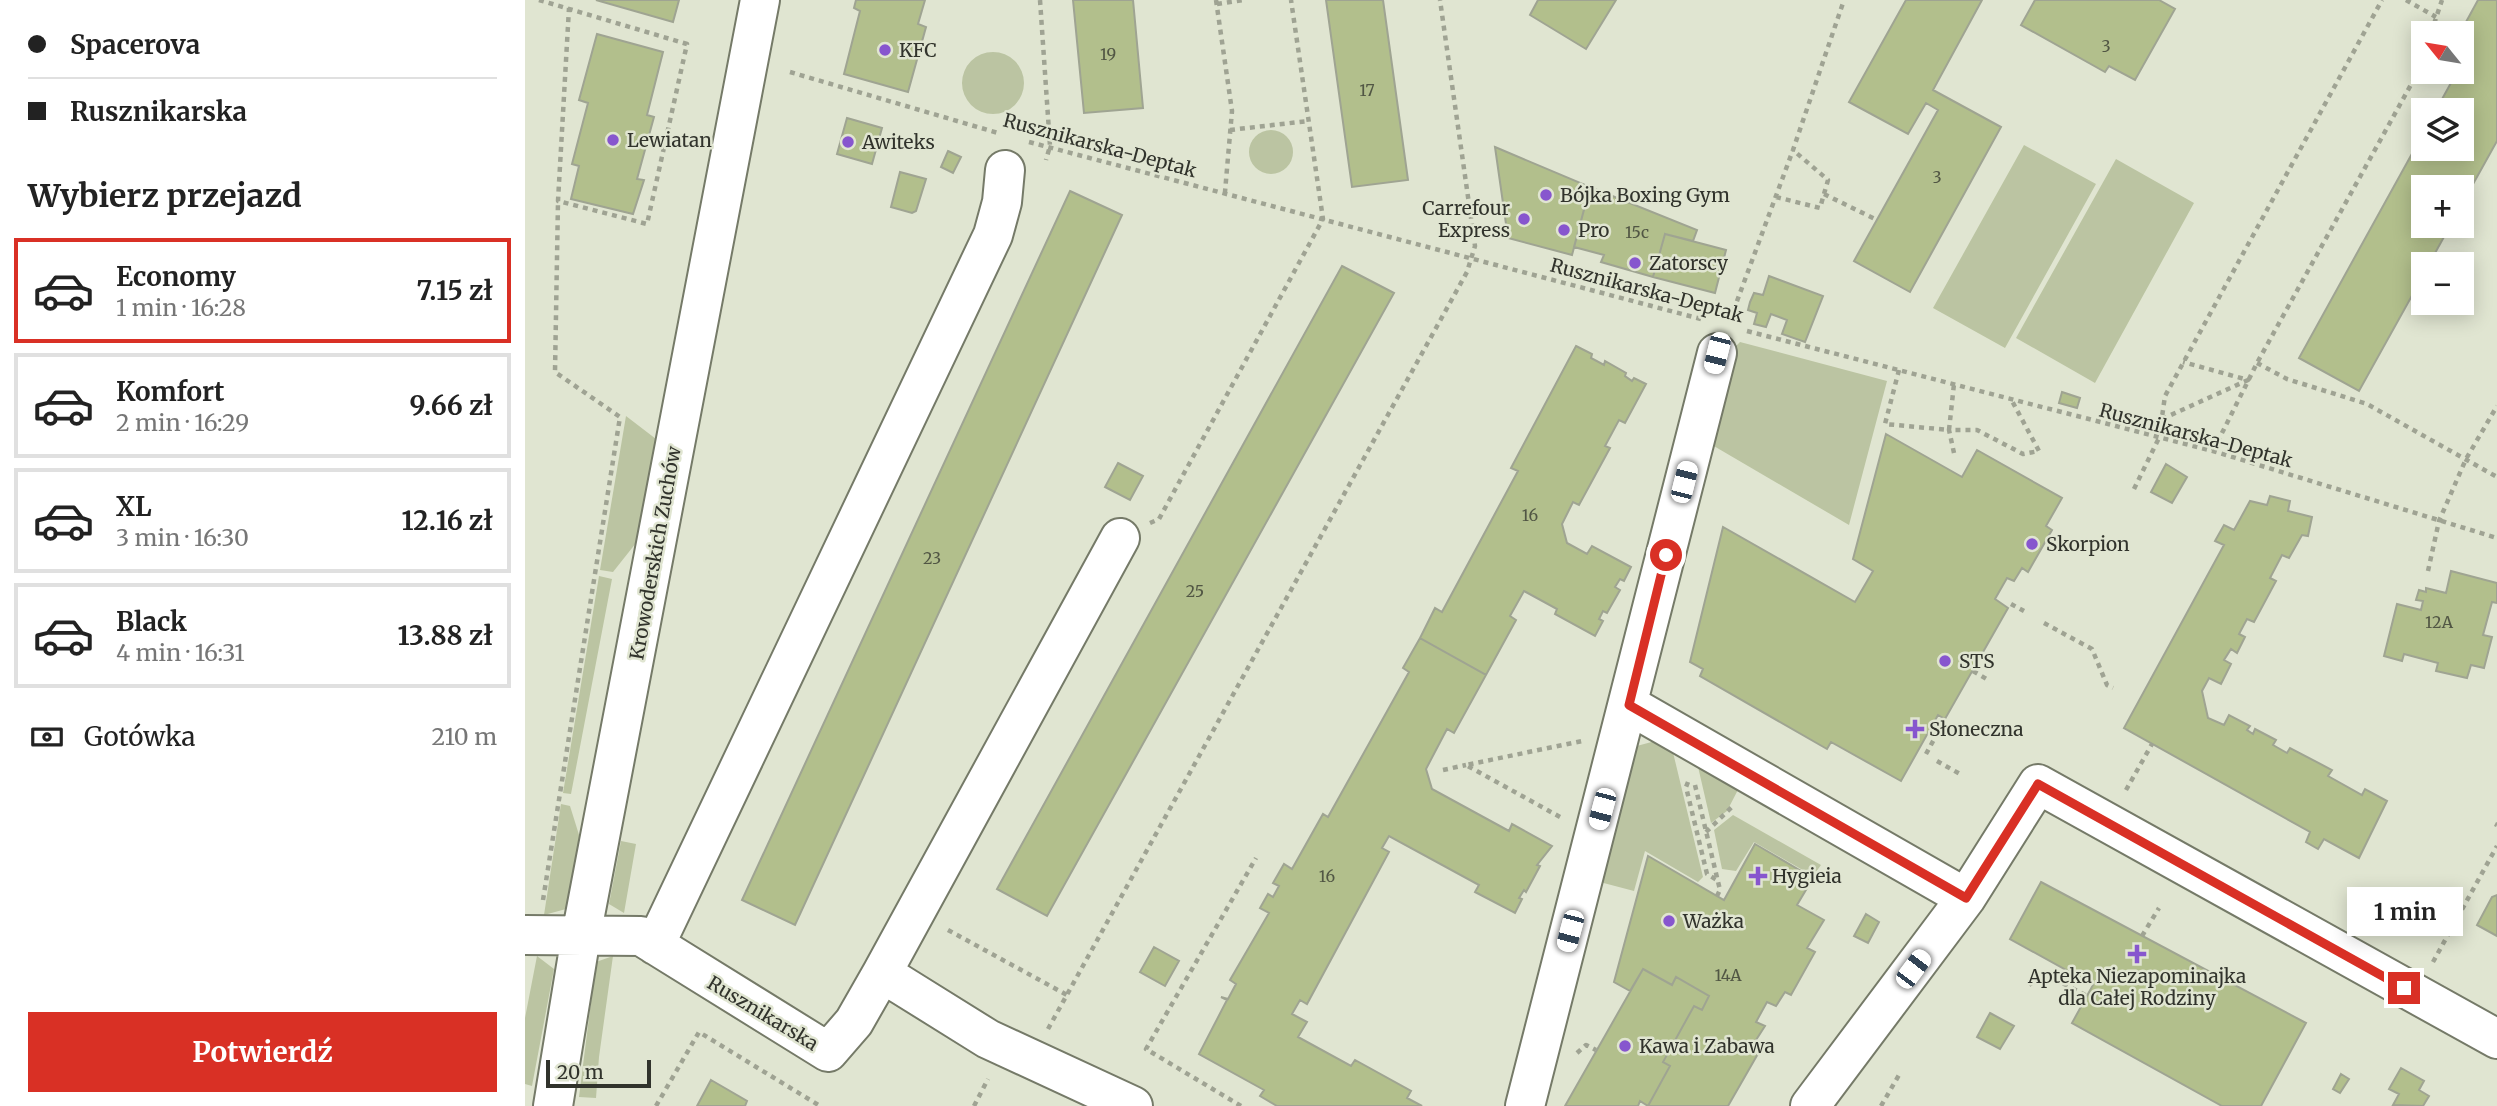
<!DOCTYPE html>
<html lang="pl">
<head>
<meta charset="utf-8">
<style>
  :root { --surface:#fff; --page:#f6f6f6; --text:#222; --muted:#767676; --line:#e0e0e0; --accent:#d93025 }
  body { margin:0; font-family:Merriweather,serif; background:var(--page); color:var(--text); height:100vh; display:flex; flex-direction:column; font-size:26px; white-space:nowrap }
  * { box-sizing:border-box; margin:0 }
  p { font-size:23px; color:var(--muted) }
  .icon { flex:none; width:38px; height:38px; fill:none; stroke:currentColor; stroke-width:2; stroke-linecap:round; stroke-linejoin:round }
  .map { position:relative; flex:1; overflow:hidden }
  .details { display:flex; flex-direction:column; background:var(--surface); width:525px }
  .details>* { flex:none }
  .banner { display:grid; align-content:center; height:154px; padding:0 28px; background:var(--surface) }
  .needle { width:46px; rotate:300deg }
  .fabs { position:absolute; left:1886px; top:21px; display:grid; gap:14px }
  .fabs a { display:grid; place-items:center; width:63px; height:63px; border-radius:0px; background:var(--surface); box-shadow:0 4px 18px #0003; font-size:35px }
  .scale { position:absolute; left:21px; bottom:18px; width:105px; box-sizing:border-box; padding-left:7px; border:4px solid #31332c; border-top:0; font-size:19px; line-height:24px; white-space:nowrap; color:#31332c; -webkit-text-stroke:5px #e0e5d1; paint-order:stroke }
  .end { position:absolute; width:32px; height:32px; margin:-16px; border:9px solid #d93025; background:#fff; box-shadow:0 0 0 4px #fff }
  .from { border-radius:50% }
  .bubble { position:absolute; height:49px; border-radius:0px; background:var(--surface); box-shadow:0 4px 18px #0003; font-size:23px; font-weight:700; line-height:49px; text-align:center }
  .car { position:absolute; width:21px; height:42px; margin:-21px -10px; border-radius:9px; box-shadow:0 0 5px 2px #0007; background:linear-gradient(#fff 24%,#345 0 40%,#fff 0 76%,#345 0 86%,#fff 0) }
  .banner b { display:flex; align-items:center; gap:24px; height:66px; font-size:26px }
  .banner b+b { border-top:2px solid var(--line) }
  .banner i { width:18px; height:18px; background:var(--text) }
  ul { padding:0; list-style:none }
  li { display:flex; align-items:center; gap:21px; height:105px; margin:0 14px 10px; padding:0 14px; border:4px solid var(--line); border-radius:0px }
  li div { flex:1 }
  li b { display:block; font-size:26px }
  li em { font-style:normal; font-weight:700 }
  li.selected { border-color:var(--accent) }
  li>.icon { width:63px; height:63px; stroke-width:1.5 }
  h2 { padding:0 28px; font-size:32px; line-height:84px }
  .pay { display:flex; align-items:center; gap:18px; height:77px; padding:0 28px; font-size:26px }
  .pay p { margin-inline-start:auto }
  .primary-button { display:flex; gap:14px; margin-top:auto; padding:14px 28px }
  .primary-button a { flex:1; height:80px; border-radius:0px; background:var(--accent); color:#fff; font-size:28px; font-weight:700; line-height:80px; text-align:center }
  main { display:flex; flex:1; min-height:0 }
  .map>svg:first-child { display:block }
  .green { fill:#bbc4a2 }
  .building { fill:#b2bf8c; stroke:#9fa492; stroke-width:2 }
  .lines { fill:none; stroke-linecap:round; stroke-linejoin:round }
  .minor-casing { stroke:#757a68; stroke-width:42 }
  .path { stroke:#9fa393; stroke-width:4.5; stroke-dasharray:5 5; stroke-linecap:butt }
  .minor { stroke:#fff; stroke-width:38 }
  .route { stroke:#d93025; stroke-width:9 }
  .poi-dot { fill:#8756ce; stroke:#e0e5d1; stroke-width:2.5 }
  .labels { text-anchor:middle; dominant-baseline:central; stroke-width:5; stroke-linejoin:round; paint-order:stroke }
  .number-label { font-size:16px; fill:#515644 }
  .poi-label { font-size:19px; fill:#31332c; stroke:#e0e5d1; text-anchor:start }
  .street-label { font-size:19px; fill:#31332c; stroke:#e0e5d1 }
</style>
</head>
<body>
<main>
<section class="details">
<div class="banner">
<b><i class="from"></i>Spacerova</b>
<b><i></i>Rusznikarska</b>
</div>
<h2>Wybierz przejazd</h2>
<ul>
<li class="selected"><svg class="icon" aria-label="car" viewBox="0 0 24 24"><path d="M5 17H2v-5l4-1 3-4h7l3 4 3 1v5h-3M9 17h6M6 11h13"/><circle cx="7" cy="17" r="2"/><circle cx="17" cy="17" r="2"/></svg><div><b>Economy</b><p>1 min · 16:28</p></div><em>7.15 zł</em></li>
<li><svg class="icon" aria-label="car" viewBox="0 0 24 24"><path d="M5 17H2v-5l4-1 3-4h7l3 4 3 1v5h-3M9 17h6M6 11h13"/><circle cx="7" cy="17" r="2"/><circle cx="17" cy="17" r="2"/></svg><div><b>Komfort</b><p>2 min · 16:29</p></div><em>9.66 zł</em></li>
<li><svg class="icon" aria-label="car" viewBox="0 0 24 24"><path d="M5 17H2v-5l4-1 3-4h7l3 4 3 1v5h-3M9 17h6M6 11h13"/><circle cx="7" cy="17" r="2"/><circle cx="17" cy="17" r="2"/></svg><div><b>XL</b><p>3 min · 16:30</p></div><em>12.16 zł</em></li>
<li><svg class="icon" aria-label="car" viewBox="0 0 24 24"><path d="M5 17H2v-5l4-1 3-4h7l3 4 3 1v5h-3M9 17h6M6 11h13"/><circle cx="7" cy="17" r="2"/><circle cx="17" cy="17" r="2"/></svg><div><b>Black</b><p>4 min · 16:31</p></div><em>13.88 zł</em></li>
</ul>
<div class="pay"><svg class="icon" aria-label="cash" viewBox="0 0 24 24"><path d="M3 7h18v10H3z"/><circle cx="12" cy="12" r="2"/></svg>Gotówka<p>210 m</p></div>
<div class="primary-button"><a>Potwierdź</a></div>
</section>
<div class="map">
<svg width="1972" height="1106" viewBox="0 0 1972 1106">
  <rect width="100%" height="100%" fill="#e0e5d1"/>
  <path class="green" d="M437 83a31 31 0 1 1 62 0a31 31 0 1 1-62 0Z
    M724 152a22 22 0 1 1 44 0a22 22 0 1 1-44 0Z
    M1499,145L1571,184L1480,348L1408,308Z
    M1591,159L1669,203L1570,383L1491,338Z
    M1215,342L1362,381L1324,525L1182,442L1209,348Z
    M101,416L131,439L111,543L88,572L75,570Z
    M74,576L87,579L46,794L38,793Z
    M1134,740L1146,744L1178,877L1173,882L1120,851L1109,891L1071,881L1108,747Z
    M1171,758L1216,784L1202,811L1186,823Z
    M36,804L45,806L55,838L41,909L19,915Z
    M1208,815L1296,865L1288,876L1229,842L1211,871L1197,869L1189,830Z
    M96,841L111,844L99,913L84,904Z
    M12,956L29,969L7,1086L0,1084V1018Z
    M88,956L74,1057L71,1098L54,1097L71,962Z"/>
  <path class="building" d="M71,0H154L148,22Z
    M331,0H400L393,24L401,27L383,92L319,74L335,11L329,8Z
    M548,0H608L618,108L559,113Z
    M801,0H858L883,180L827,187Z
    M1013,0H1091L1061,49L1005,15Z
    M1381,0H1457L1408,90L1476,127L1385,292L1329,261L1413,110L1401,103L1383,134L1324,102Z
    M1510,0H1634L1650,9L1610,80L1584,66L1580,72L1496,25Z
    M1953,0H1972V141L1937,204V187H1899V226H1925L1904,264H1899V274L1834,391L1774,358L1899,132V149H1937V110H1911L1932,72H1937L1935,33Z
    M72,34L138,52L122,115L129,117L112,179L119,180L108,214L46,199L54,166L47,164L63,103L54,100Z
    M322,118L357,128L347,164L312,154Z
    M970,147L1065,187L1047,255L983,238Z
    M423,151L436,157L428,173L416,167Z
    M375,172L401,179L391,211L387,213L366,207Z
    M1065,187L1172,230L1168,241L1140,234L1128,277L1076,262L1079,255L1049,247Z
    M545,191L597,215L270,925L217,900Z
    M1140,234L1201,250L1190,293L1128,277Z
    M817,266L869,293L522,916L472,889Z
    M1244,276L1298,296L1280,342L1257,334L1262,320L1246,314L1241,327L1229,324L1232,313L1223,310L1225,302L1229,293L1238,295Z
    M1051,346L1067,354L1066,358L1079,365L1080,361L1101,373L1100,376L1107,381L1109,378L1121,384L1100,423L1094,420L1080,446L1085,448L1054,505L1048,502L1037,524L1042,543L1062,554L1067,546L1106,567L1099,581L1095,579L1090,587L1095,590L1082,613L1078,611L1074,619L1078,621L1070,636L1030,614L1032,609L999,591L985,616L991,620L961,675L895,638L910,608L917,612L993,471L986,468Z
    M1537,392L1555,398L1552,408L1534,403Z
    M1361,434L1437,477L1452,450L1537,498L1521,526L1527,530L1503,572L1497,568L1489,581L1482,578L1470,599L1483,608L1420,719L1413,715L1376,781L1306,742L1302,749L1175,676L1178,669L1165,662L1198,527L1330,602L1348,571L1328,559Z
    M593,463L618,476L605,500L580,487Z
    M1641,464L1662,477L1647,503L1626,492Z
    M1745,496L1765,501L1763,511L1787,517L1783,536L1777,535L1764,558L1757,555L1745,578L1751,581L1729,622L1722,619L1714,634L1720,637L1712,653L1706,649L1699,660L1706,664L1696,684L1684,678L1677,691L1683,718L1699,725L1704,715L1725,726L1722,730L1728,734L1730,729L1751,740L1748,745L1762,753L1765,748L1807,770L1803,776L1837,795L1840,789L1862,801L1834,858L1799,839L1793,849L1781,842L1785,832L1599,728L1699,545L1690,541L1699,525L1709,530L1725,501L1742,505Z
    M1926,571L1972,583V603L1967,602L1958,635L1967,637L1959,668L1946,665L1942,678L1911,671L1913,663L1879,654L1877,661L1859,656L1872,604L1896,610L1898,601L1891,600L1894,590L1901,592V588L1921,593Z
    M895,638L961,675L929,733L922,729L901,769L907,789L984,831L987,824L1027,846L1012,865L1015,866L1001,892L999,890L994,898L997,899L990,913L950,892L954,885L864,836L857,848L864,852L782,1004L775,1000L767,1014L782,1022L773,1037L826,1066L830,1060L886,1091L882,1098L897,1106H752L735,1096L739,1090L674,1054L702,1000L696,997L703,999L711,984L705,980L744,913L735,908L743,894L748,897L754,886L748,883L759,864L767,869L798,814L803,817L884,672L878,668Z
    M1230,844L1288,878L1272,905L1299,920L1282,948L1290,952L1266,995L1260,992L1251,1006L1242,1002L1231,1022L1240,1026L1231,1040L1238,1045L1203,1106H1123L1145,1066L1138,1062L1169,1006L1177,1010L1184,996L1151,977L1147,985L1118,969L1105,991L1089,982L1123,856L1199,900Z
    M1516,882L1781,1023L1736,1106H1697L1547,1023L1568,985L1485,939Z
    M1972,895V936L1952,925L1967,897Z
    M1341,914L1354,922L1343,943L1329,936Z
    M629,947L654,961L640,986L615,972Z
    M1118,969L1147,985L1151,977L1184,996L1177,1010L1169,1006L1138,1062L1145,1066L1123,1106L1115,1101L1113,1106H1040Z
    M1465,1013L1489,1026L1475,1049L1452,1037Z
    M1876,1068L1899,1081L1894,1090L1904,1096L1898,1106L1868,1105L1874,1094L1864,1089Z
    M1816,1074L1824,1079L1815,1093L1808,1089Z
    M186,1080L222,1101L220,1106H172Z"/>
  <g class="lines">
    <g class="minor-casing">
      <path id="minor" d="M1104,705L1441,898
        M0,935L116,936L303,1052L329,1022L357,973L595,538
        M130,945L468,235L477,202L480,170
        M357,973L463,1039L608,1106
        M28,1106L56,936L235,0
        M1000,1106L1192,353
        M1285,1106L1441,898L1513,784L1972,1039"/>
    </g>
    <path class="path" d="M14,0L162,44L122,224L33,201L44,8
      M515,0L525,146L521,160
      M691,0L707,111L700,192
      M1881,0L1911,17
      M692,4L719,0
      M1906,33L1917,0
      M265,72L473,133
      M705,130L783,121
      M504,142L1176,319
      M1299,194L1352,220
      M1251,197L1295,208L1303,180L1268,150
      M1205,320L1268,150L1319,0
      M1222,331L1688,451L1972,538
      M1732,363L1762,379L1842,404L1972,477
      M1374,370L1360,424L1424,430L1429,384
      M1637,419L1723,380L1658,362
      M1688,451L1732,363L1893,72L1899,55
      M1429,453L1424,430H1452L1498,454L1514,451L1486,399
      M1609,489L1634,438L1640,396L1857,0
      M625,523L634,519L798,219L766,0
      M1903,571L1914,521L1941,459L1972,406
      M1486,604L1499,611
      M1519,623L1567,649L1582,685L1588,688
      M1448,671L1465,681
      M1401,754L1413,732
      M1412,761L1435,774
      M918,770L941,765
      M1163,782L1161,787L1182,874L1192,880
      M1170,785L1195,890L1192,896
      M1601,790L1627,744
      M1035,817L941,765L1057,741
      M1970,824L1972,825
      M1181,832L1208,806
      M18,900L95,417L30,372L33,201
      M423,930L542,995
      M1617,936L1634,908
      M1908,962L1972,846
      M1504,985L1520,974L1562,996
      M523,1029L942,272L950,246L915,0
      M1052,1053L1061,1045L1071,1050
      M131,1106L174,1032L295,1106
      M449,1106L463,1079
      M716,1106L621,1049L731,858
      M1356,1106L1374,1075"/>
    <use href="#minor" class="minor"/>
  </g>
  <g class="lines">
    <path class="route" d="M1141,555L1104,705L1441,898L1513,784L1879,988"/>
  </g>
  <g class="poi-dot">
    <circle cx="360" cy="50" r="7"/>
    <circle cx="88" cy="140" r="7"/>
    <circle cx="323" cy="142" r="7"/>
    <circle cx="1021" cy="195" r="7"/>
    <circle cx="999" cy="219" r="7"/>
    <circle cx="1039" cy="230" r="7"/>
    <circle cx="1110" cy="263" r="7"/>
    <circle cx="1507" cy="544" r="7"/>
    <circle cx="1420" cy="661" r="7"/>
    <path d="M1386.5 718.5h7v7h7v7h-7v7h-7v-7h-7v-7h7z"/>
    <path d="M1229.5 865.5h7v7h7v7h-7v7h-7v-7h-7v-7h7z"/>
    <circle cx="1144" cy="921" r="7"/>
    <path d="M1608.5 943.5h7v7h7v7h-7v7h-7v-7h-7v-7h7z"/>
    <circle cx="1100" cy="1046" r="7"/>
  </g>
  <g class="labels">
    <g class="number-label">
      <text x="1581" y="46">3</text>
      <text x="583" y="54">19</text>
      <text x="842" y="90">17</text>
      <text x="1412" y="177">3</text>
      <text x="1112" y="232">15c</text>
      <text x="1005" y="515">16</text>
      <text x="407" y="558">23</text>
      <text x="670" y="591">25</text>
      <text x="1914" y="622">12A</text>
      <text x="802" y="876">16</text>
      <text x="1203" y="975">14A</text>
    </g>
    <g class="poi-label">
      <text x="374" y="50">KFC</text>
      <text x="102" y="140">Lewiatan</text>
      <text x="337" y="142">Awiteks</text>
      <text x="1035" y="195">Bójka Boxing Gym</text>
      <text x="985" y="208" text-anchor="end">Carrefour<tspan x="985" dy="22">Express</tspan></text>
      <text x="1053" y="230">Pro</text>
      <text x="1124" y="263">Zatorscy</text>
      <text x="1521" y="544">Skorpion</text>
      <text x="1434" y="661">STS</text>
      <text x="1404" y="729">Słoneczna</text>
      <text x="1247" y="876">Hygieia</text>
      <text x="1158" y="921">Ważka</text>
      <text x="1612" y="976" text-anchor="middle">Apteka Niezapominajka<tspan x="1612" dy="22">dla Całej Rodziny</tspan></text>
      <text x="1114" y="1046">Kawa i Zabawa</text>
    </g>
    <g class="street-label">
      <text transform="translate(575 145) rotate(15)">Rusznikarska-Deptak</text>
      <text transform="translate(1122 290) rotate(15)">Rusznikarska-Deptak</text>
      <text transform="translate(1671 435) rotate(15)">Rusznikarska-Deptak</text>
      <text transform="translate(130 553) rotate(-80)">Krowoderskich Zuchów</text>
      <text transform="translate(238 1013) rotate(31)">Rusznikarska</text>
    </g>
  </g>
</svg>
<div class="fabs">
<a><svg class="needle" viewBox="-14 -14 28 28"><path d="M0-13l5 13h-10z" fill="#e53935"/><path d="M0 13l5-13h-10z" fill="#767676"/></svg></a>
<a><svg class="icon" aria-label="layers" viewBox="0 0 24 24"><path d="M12 4l9 5-9 5-9-5zM3 14l9 5 9-5"/></svg></a>
<a>+</a>
<a>−</a>
</div>
<div class="scale">20 m</div>
<i class="end from" style="left:1141px;top:555px"></i>
<i class="end" style="left:1879px;top:988px"></i>
<div class="bubble" style="left:1822px;top:887px;width:116px">1 min</div>
<i class="car" style="left:1192px;top:353px;rotate:194deg"></i>
<i class="car" style="left:1159px;top:482px;rotate:14deg"></i>
<i class="car" style="left:1077px;top:809px;rotate:195deg"></i>
<i class="car" style="left:1045px;top:931px;rotate:195deg"></i>
<i class="car" style="left:1388px;top:969px;rotate:37deg"></i>
</div>
</main>
</body>
</html>
